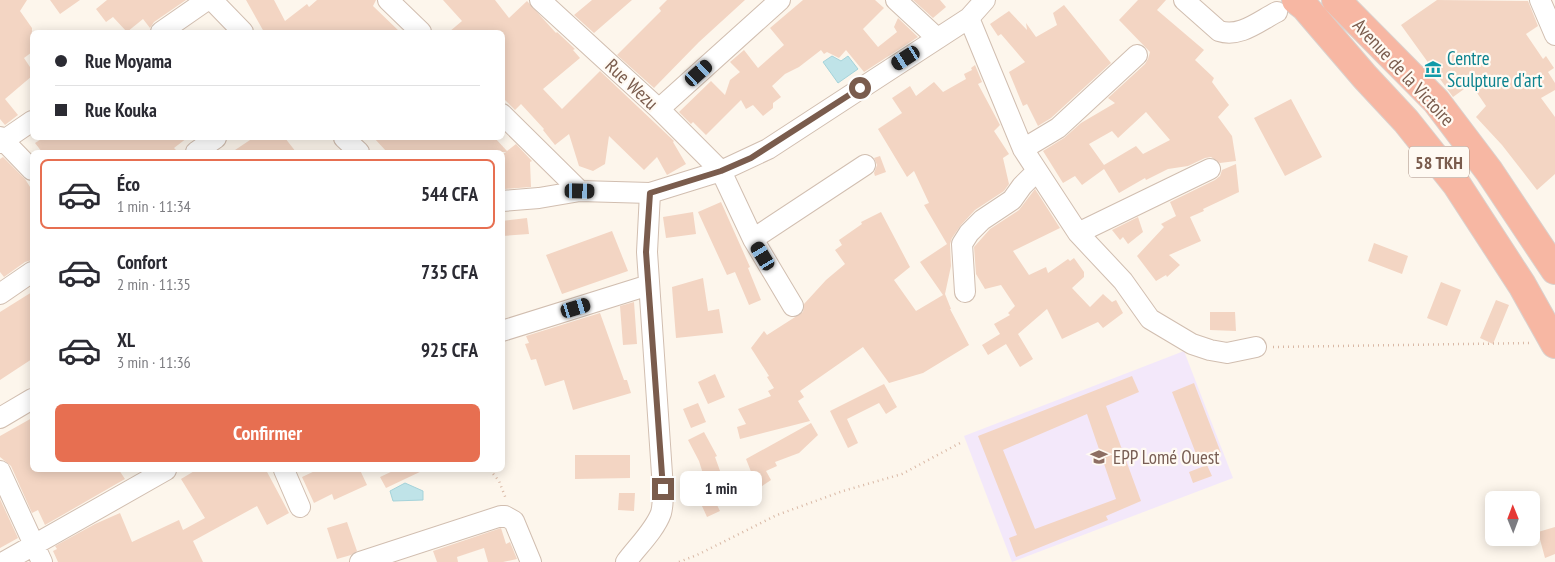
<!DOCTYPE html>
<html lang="fr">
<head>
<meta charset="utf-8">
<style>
  :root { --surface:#fff; --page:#f7f7f7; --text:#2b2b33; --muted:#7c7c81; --line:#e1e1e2; --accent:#e76f51 }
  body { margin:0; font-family:"PT Sans Narrow",sans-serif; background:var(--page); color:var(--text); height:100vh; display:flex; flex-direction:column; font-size:19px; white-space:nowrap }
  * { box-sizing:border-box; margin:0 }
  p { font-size:16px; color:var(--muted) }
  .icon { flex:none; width:28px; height:28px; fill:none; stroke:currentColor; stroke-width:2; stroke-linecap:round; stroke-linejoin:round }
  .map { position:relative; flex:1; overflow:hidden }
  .sheet { position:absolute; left:30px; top:150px; width:475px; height:322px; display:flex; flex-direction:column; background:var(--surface); border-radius:8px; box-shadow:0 2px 12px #0003 }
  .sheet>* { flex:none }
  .banner { position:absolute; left:30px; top:30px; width:475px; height:110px; border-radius:8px; box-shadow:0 2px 12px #0003; display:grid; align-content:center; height:110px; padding:0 25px; background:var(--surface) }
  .needle { width:32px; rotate:359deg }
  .controls { position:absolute; left:1485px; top:491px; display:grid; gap:10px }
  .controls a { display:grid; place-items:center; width:55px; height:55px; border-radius:8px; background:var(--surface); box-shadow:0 2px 12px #0003; font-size:25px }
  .end { position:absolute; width:22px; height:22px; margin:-11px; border:6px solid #7a5c4d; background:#fff; box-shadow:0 0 0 2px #fff }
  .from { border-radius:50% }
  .bubble { position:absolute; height:35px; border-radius:8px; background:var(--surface); box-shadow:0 2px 12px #0003; font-size:16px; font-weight:700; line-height:35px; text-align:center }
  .car { position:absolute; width:15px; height:30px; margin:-15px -8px; border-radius:6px; box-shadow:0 0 4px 1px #0007; background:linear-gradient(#222 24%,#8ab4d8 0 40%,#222 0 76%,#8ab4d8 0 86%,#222 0) }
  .banner b { display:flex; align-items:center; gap:18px; height:48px; font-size:19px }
  .banner b+b { border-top:1px solid var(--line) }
  .banner i { width:12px; height:12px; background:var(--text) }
  ul { padding:9px 0 0; list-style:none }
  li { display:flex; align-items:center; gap:15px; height:70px; margin:0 10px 8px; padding:0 15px; border:2px solid transparent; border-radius:8px }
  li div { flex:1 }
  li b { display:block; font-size:19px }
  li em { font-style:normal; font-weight:700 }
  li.current { border-color:var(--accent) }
  li>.icon { width:45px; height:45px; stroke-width:1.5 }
  .button { display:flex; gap:10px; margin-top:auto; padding:10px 25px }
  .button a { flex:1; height:58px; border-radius:8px; background:var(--accent); color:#fff; font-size:20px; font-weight:700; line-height:58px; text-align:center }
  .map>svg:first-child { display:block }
  .education { fill:#f3e8fa }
  .water { fill:#bfe3e8; stroke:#a5d3da }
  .building { fill:#f3d5c3; fill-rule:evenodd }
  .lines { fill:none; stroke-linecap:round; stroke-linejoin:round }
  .minor-casing { stroke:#d1beb0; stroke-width:22 }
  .highway-casing { stroke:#dad1cd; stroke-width:30 }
  .path { stroke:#d9b8a5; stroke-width:2.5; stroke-dasharray:1 4; stroke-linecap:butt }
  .minor { stroke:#fff; stroke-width:20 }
  .highway { stroke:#f7b7a3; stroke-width:28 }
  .route { stroke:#7a5c4d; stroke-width:6 }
  .labels { text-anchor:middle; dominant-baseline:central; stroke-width:4.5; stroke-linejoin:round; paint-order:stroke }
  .shield { fill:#fffaf3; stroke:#a28b7f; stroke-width:1 }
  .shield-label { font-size:18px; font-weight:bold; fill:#7a5c4d }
  .culture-label { font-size:19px; fill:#0d838f; stroke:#fffaf3; text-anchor:start }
  .street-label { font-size:19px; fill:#7a5c4d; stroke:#fffaf3 }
  .education-label { font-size:19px; fill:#785e54; stroke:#fffaf3; text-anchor:start }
</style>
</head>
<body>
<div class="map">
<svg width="1555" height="562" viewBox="0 0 1555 562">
  <rect width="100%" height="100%" fill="#fdf6ec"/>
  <path class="education" d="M1184,351L1233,478L1012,562L964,436Z"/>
  <path class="water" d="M832,56L841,61L848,56L858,69L838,83L823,62Z
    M405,483L423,491V500L393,501L390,491Z"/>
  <path class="building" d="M0,0H27L20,11L32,28V52L24,58L32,70V76L5,99L18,115L5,125L0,119Z
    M50,0H80L60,14Z
    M107,0H186L154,22L150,28L143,19L127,32L113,17L106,22L96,9Z
    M246,0H274L285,21L307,4L309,7L317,0H376L373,6L400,32H264Z
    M443,0H495L509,18L527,1L556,33L557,32L575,49L573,50L580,58L543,89L562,109L600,71L674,141L673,142L686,164L667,175L657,157L644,170L609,136L605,164L593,171L579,166L569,134L555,145L543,130L544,129L521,104L515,110L502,97V32H449L462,21Z
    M592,0H632L594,33L574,15Z
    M667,0H745L699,42L654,88L617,55L661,11L659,8Z
    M803,0H875L884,8L863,29L878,47L897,32L894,27L898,18L918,37L864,72L846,50L839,58L827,52L824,54L821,50L799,67L785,74L772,86L781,97L773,103V108L763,116L753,105L746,109L741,100L706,135L693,122L691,124L679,112L711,81L725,95L730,80L740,72L730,62L744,50L758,68L784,45L770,28Z
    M913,0H940L946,7L933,18Z
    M1138,0H1166L1157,10L1204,50L1195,60L1214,78L1212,82L1229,105L1218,117L1232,136L1236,161L1220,163L1211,157L1205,158L1188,166L1168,169L1146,180L1145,178L1119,193L1104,169L1082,185L1075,176L1063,183L1043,151L1064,138L1081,123L1115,103L1108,98L1145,64L1148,59L1150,52L1119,20ZM1146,112L1170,140L1143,154L1136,146L1104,165L1089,144L1112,131L1118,138Z
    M1437,0L1528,1L1538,26L1526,34L1543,59L1546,56L1554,68L1548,72L1555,83V90L1541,98L1555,117V174L1537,190L1502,145L1476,117L1486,106L1471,84L1453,97L1401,25Z
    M1064,5L1111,63L1051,118L1038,126L1027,104L1023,106L1009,72L1025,62L1001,34L998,36L990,24L1009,11L1027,30L1026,23L1036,37L1057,25L1053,13Z
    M975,65L982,82L978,84L1000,125L994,131L1009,154L1003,158L1009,184L1004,191L975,210L961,225L952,238L950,244L951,266L945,294L951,309H950L969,345L923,373L889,383L863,347L800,391L804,397L798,401L810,421L740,439L737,427L746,424L738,409L771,396L768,391L774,388L767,377L769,376L751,348L764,331L767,335L803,312L804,304L826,280L845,264L835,250L842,245L839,240L862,224L861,222L881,212L910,267L894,280L916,311L943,295L920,262L947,244L924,205L929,203L914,171L907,177L878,129L902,113L892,98L910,86L916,96L934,82L943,92L966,79L964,74L972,70L971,68Z
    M1291,99L1322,157L1285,176L1254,118Z
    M43,138H187L174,148L178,152H42L35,143Z
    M253,138H285L296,152H232Z
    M374,138H495L507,151L516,144L532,161L530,162L531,187L505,189V164L502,162V155L506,152H387Z
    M880,156L886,172L875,176L874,173L877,165L874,158Z
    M3,157L25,179L32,190V260L25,262L4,277L0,272V159Z
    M1236,164L1239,192L1203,209L1204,211L1190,217L1201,241L1169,255L1180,265L1167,277L1166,275L1156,281L1137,256L1164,227L1161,224L1176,216L1170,202L1215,180L1220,176L1222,170Z
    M1035,189L1060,228L1013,251L1029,275L1046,267L1048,273L1068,259L1070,261L1074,258L1084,272V277L1072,288L1090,307L1103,294L1112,302L1116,300L1123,313L1103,328L1098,322L1062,339L1047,309L1018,334L1033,359L1020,367L1006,344L988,355L982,345L1000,334L994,324L1010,315L1008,313L1015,306L1001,285L985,289L976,274L974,247L990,229L1019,210Z
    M721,202L750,267L748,268L761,300L749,305L735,272L727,275L698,212Z
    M693,212L696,234L666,238L663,217Z
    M1138,217L1143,232L1128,244L1123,237L1120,240L1112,230Z
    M527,218L529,234L502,236V221Z
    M612,231L628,271L562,294L546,255Z
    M1374,243L1408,256L1402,274L1368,261Z
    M703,278L708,311L719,309L723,333L676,338L672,287Z
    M1441,282L1461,290L1447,326L1427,318Z
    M32,292V359L0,380V312Z
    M1496,300L1509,305L1493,344L1480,338Z
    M634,302L637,344L623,345L620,306Z
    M1210,312H1235L1236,331L1210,330Z
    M600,313L624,380H627L631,393L573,410L564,380L545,386L536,359L531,360L525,344L529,343L526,336Z
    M715,374L725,397L708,404L698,382Z
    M1132,376L1139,392L1106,406L1141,501L1106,516L1108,520L1016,557L1009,538L1017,535L978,436ZM1087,414L1116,499L1035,529L1003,450Z
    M1194,383L1221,453L1200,464L1172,392Z
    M884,384L897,407L886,414L879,403L847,419L858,443L848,448L830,411Z
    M698,403L706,422L691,428L683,409Z
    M32,418V470H119L125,479L45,525L38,510L32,513L11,466L0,457V436Z
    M811,423L818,435L799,453L775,462L777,466L766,471L771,480L756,490L715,501L720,511L707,517L697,495L689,496L687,478L704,477L699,461L688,440L704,432L717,456L715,457L724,482L752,474L746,459Z
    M575,455H630V478L575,479Z
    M1207,465L1212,476L1193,483L1189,472Z
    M196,470H266L289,513L267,525L257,506L193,541L203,562H58L53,551L57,549L55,546L95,524L120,513L132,542L179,520L183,530L205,518L181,479Z
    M317,470H360L367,485L334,500L332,494L314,503L302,477Z
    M395,470H424L386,488L380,477Z
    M619,493H635L634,511L618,510Z
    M0,499L18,538L0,548Z
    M347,522L357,551L351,555L337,559L327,528Z
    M1555,527V554L1545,558L1538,532Z
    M501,528L506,544L510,542L517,559L503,562H488L484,548L457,557L458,562H437L433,551Z"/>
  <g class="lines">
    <g class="minor-casing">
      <path id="minor" d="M212,0L243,32
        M388,0L421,32
        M540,0L659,109L721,171L753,239L793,306
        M896,0L937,38
        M1184,0L1219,31C1240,38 1259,21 1277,12
        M1540,0L1555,35
        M969,18L1023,149L1078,233L1123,281L1150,319L1192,344L1210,350L1227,353L1256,347
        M161,32L207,0
        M659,109L780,0
        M502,114L580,191
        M0,137L32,170
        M344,138L359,152
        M0,143L32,121
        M1023,149L1058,128L1137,55
        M196,152L216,138
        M502,201L539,198L580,191L650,193L721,171L768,149L969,18L985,0
        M1078,233L1210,169
        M753,239L865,165
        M965,292L962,244L969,233L982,220L1012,200L1022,186L1037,171
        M0,294L32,272
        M502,331L649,285
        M0,418L32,399
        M284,470L300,507
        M0,471L42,562
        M4,562L166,470
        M360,562L501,516H505L514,521L531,562
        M626,562C637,547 655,530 661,513C663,506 663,497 663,489L647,252L650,193"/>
    </g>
    <g class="highway-casing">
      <path id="highway" d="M1296,0L1305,7L1365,77L1406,121L1457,185L1522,285L1555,344
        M1336,0L1436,101L1489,171L1555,270"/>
    </g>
    <path class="path" d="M1273,347L1530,343
      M490,470L499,481L506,499
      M679,562L697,555L777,515L843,491L902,474L960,443"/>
    <use href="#minor" class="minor"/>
    <use href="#highway" class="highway"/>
  </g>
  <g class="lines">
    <path class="route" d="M663,489L646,252L650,193L721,171L751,158L860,88"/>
  </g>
  <defs>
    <g id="museum-bare" transform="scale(1.35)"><path d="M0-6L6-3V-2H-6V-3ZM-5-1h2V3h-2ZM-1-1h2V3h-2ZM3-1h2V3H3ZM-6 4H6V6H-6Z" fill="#0f9aa8" stroke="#fffaf3" stroke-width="2.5" paint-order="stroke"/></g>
    <g id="school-bare" transform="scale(1.35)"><path d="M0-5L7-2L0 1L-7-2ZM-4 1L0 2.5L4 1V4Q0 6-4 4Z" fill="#8d6e63" stroke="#fffaf3" stroke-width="2.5" paint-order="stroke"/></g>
  </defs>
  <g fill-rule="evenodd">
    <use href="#museum-bare" x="1433" y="69"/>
    <use href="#school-bare" x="1099" y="457"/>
  </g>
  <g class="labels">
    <rect class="shield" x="1409" y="146.5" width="60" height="31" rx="4"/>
    <g class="shield-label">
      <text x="1439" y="162">58 TKH</text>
    </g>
    <g class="culture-label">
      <text x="1447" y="58">Centre<tspan x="1447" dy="22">Sculpture d'art</tspan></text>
    </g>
    <g class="street-label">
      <text transform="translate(1404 72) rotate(47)">Avenue de la Victoire</text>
      <text transform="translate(632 84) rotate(43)">Rue Wezu</text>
    </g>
    <g class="education-label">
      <text x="1113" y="457">EPP Lomé Ouest</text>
    </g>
  </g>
</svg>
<div class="controls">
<a><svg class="needle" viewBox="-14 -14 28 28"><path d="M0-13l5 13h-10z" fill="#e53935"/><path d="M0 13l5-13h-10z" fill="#7c7c81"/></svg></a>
</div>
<i class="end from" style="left:860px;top:88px"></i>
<i class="end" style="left:663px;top:489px"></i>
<div class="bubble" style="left:680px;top:471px;width:82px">1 min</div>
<i class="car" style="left:906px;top:58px;rotate:237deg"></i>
<i class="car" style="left:699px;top:73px;rotate:48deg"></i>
<i class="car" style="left:580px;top:191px;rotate:91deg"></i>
<i class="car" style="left:763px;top:256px;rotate:329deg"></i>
<i class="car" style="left:576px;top:308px;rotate:73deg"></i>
<div class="banner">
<b><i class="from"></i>Rue Moyama</b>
<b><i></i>Rue Kouka</b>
</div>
<section class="sheet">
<ul>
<li class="current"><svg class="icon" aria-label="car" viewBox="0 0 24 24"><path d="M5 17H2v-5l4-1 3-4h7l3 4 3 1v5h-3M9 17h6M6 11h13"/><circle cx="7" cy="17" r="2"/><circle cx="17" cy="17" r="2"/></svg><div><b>Éco</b><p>1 min · 11:34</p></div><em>544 CFA</em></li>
<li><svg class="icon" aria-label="car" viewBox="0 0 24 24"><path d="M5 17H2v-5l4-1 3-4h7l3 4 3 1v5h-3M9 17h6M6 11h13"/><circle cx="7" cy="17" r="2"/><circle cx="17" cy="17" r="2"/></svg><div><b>Confort</b><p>2 min · 11:35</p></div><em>735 CFA</em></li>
<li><svg class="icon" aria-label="car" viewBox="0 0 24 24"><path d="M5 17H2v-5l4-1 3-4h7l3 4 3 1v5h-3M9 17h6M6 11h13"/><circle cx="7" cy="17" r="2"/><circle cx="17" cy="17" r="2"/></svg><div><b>XL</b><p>3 min · 11:36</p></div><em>925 CFA</em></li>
</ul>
<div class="button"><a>Confirmer</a></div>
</section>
</div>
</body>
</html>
